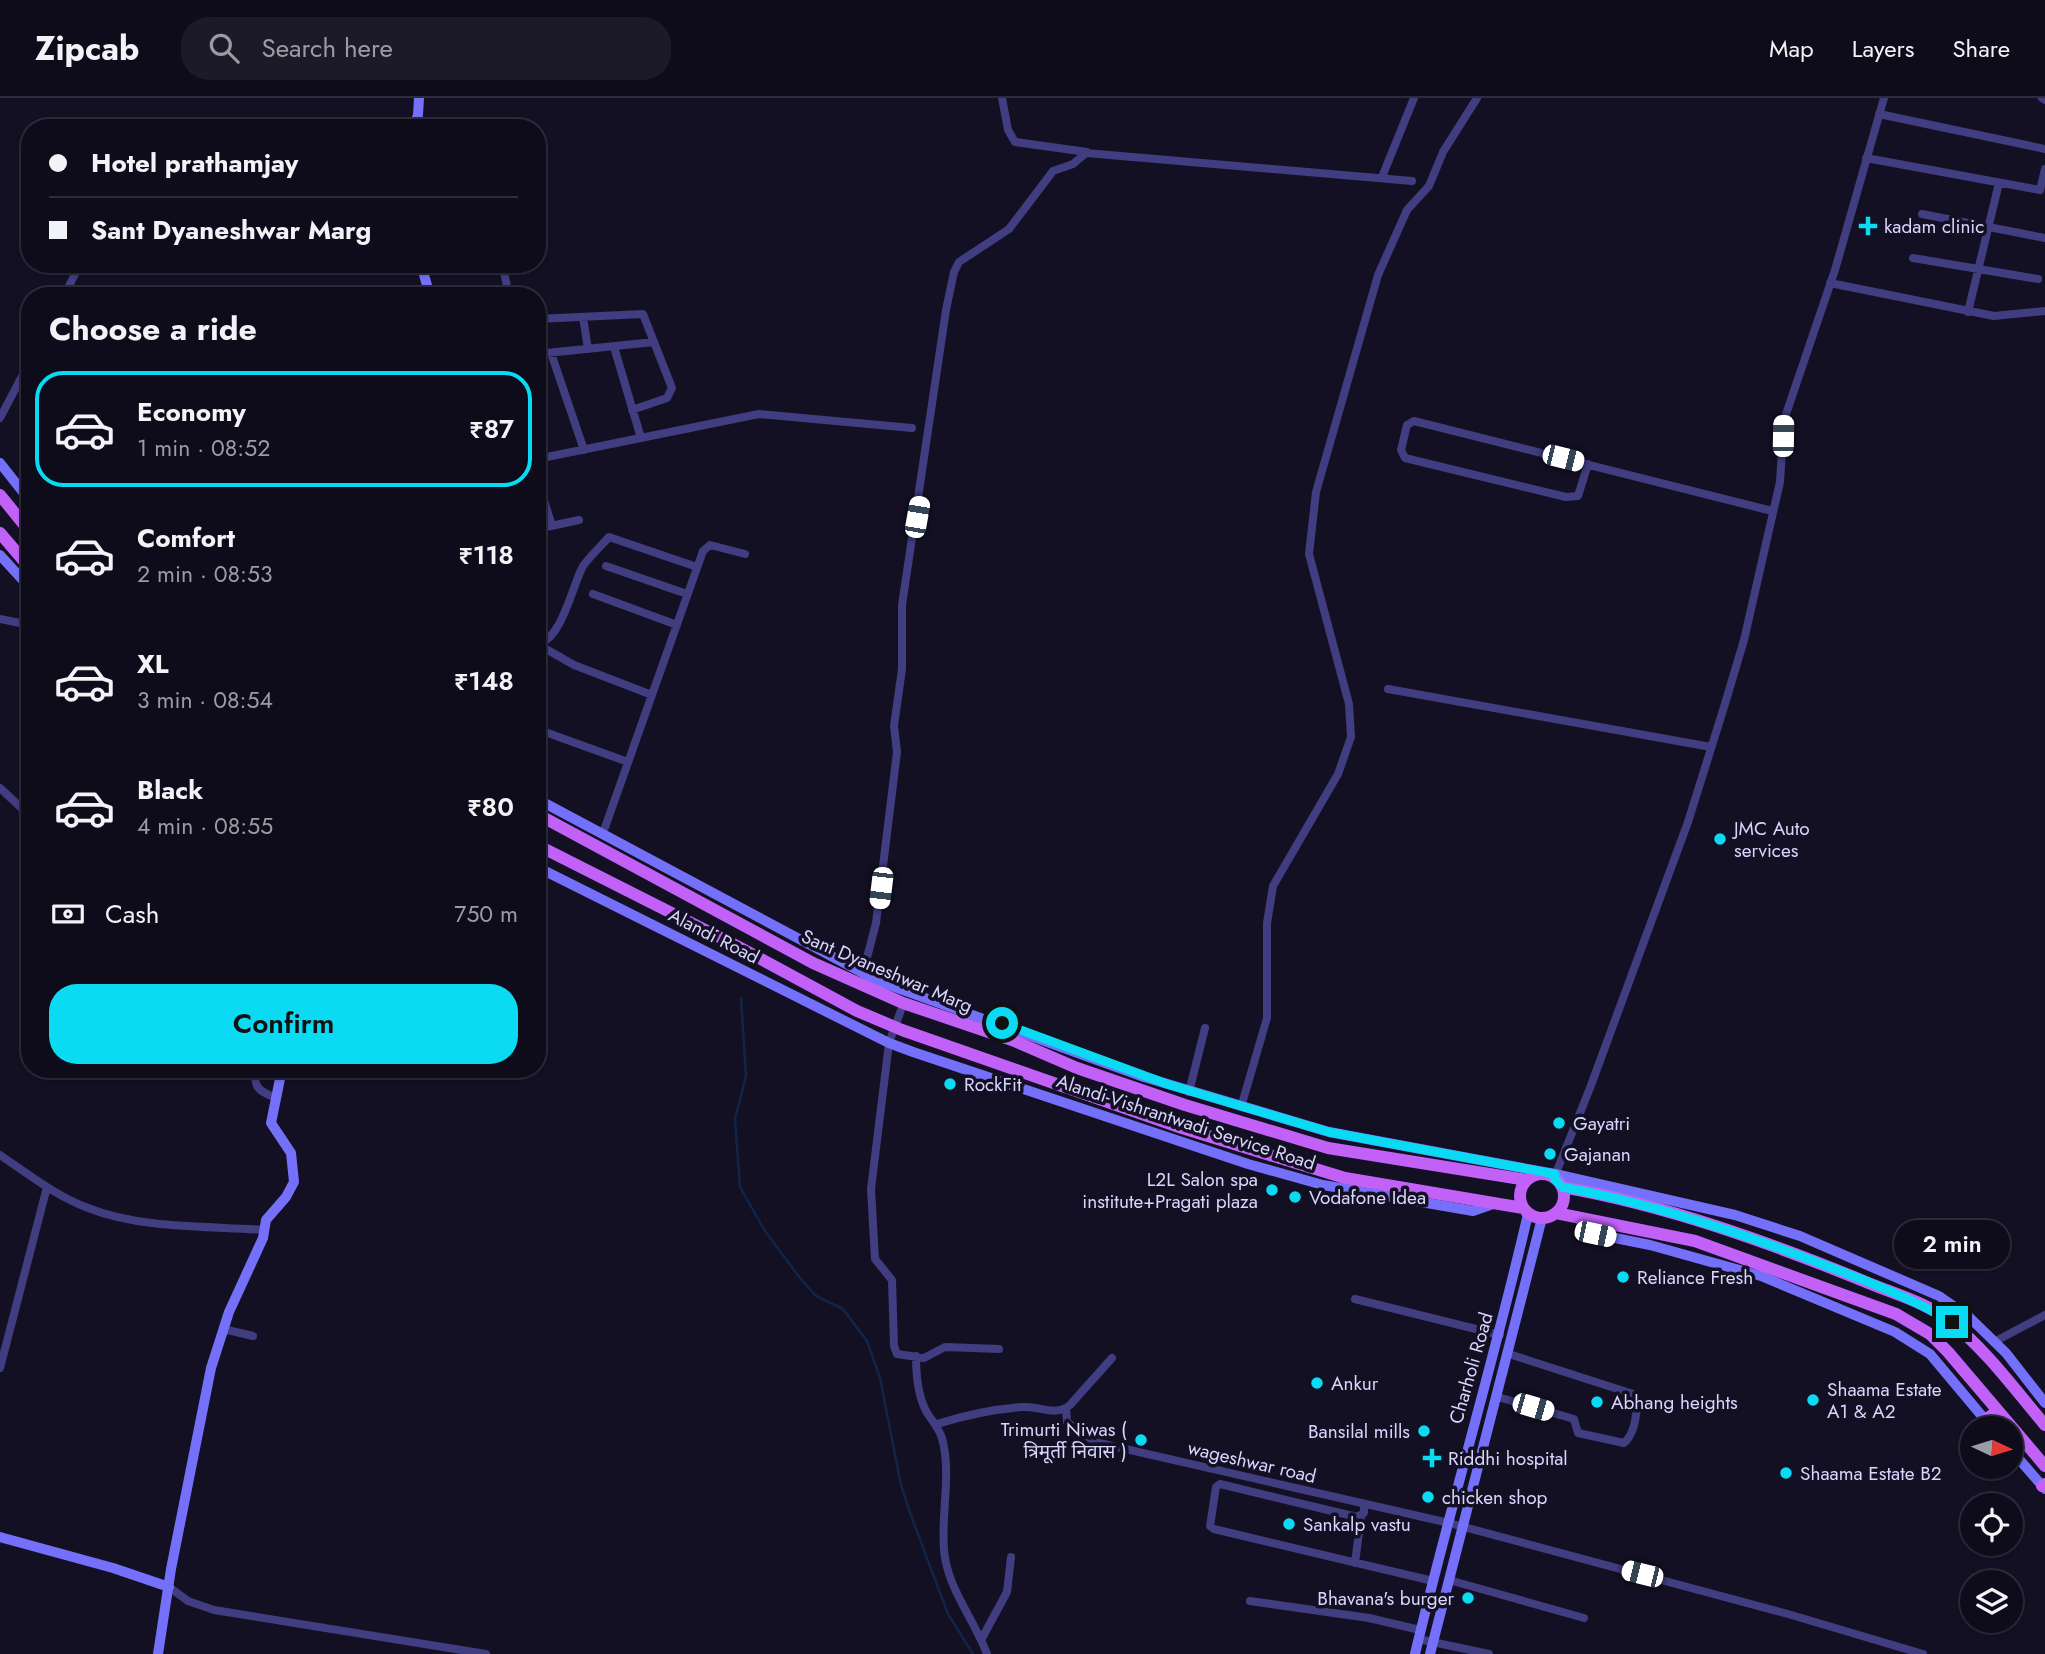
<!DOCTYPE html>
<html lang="en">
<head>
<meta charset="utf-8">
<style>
  :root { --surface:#0e0c1b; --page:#1c1a28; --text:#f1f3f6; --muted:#9b9ba3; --line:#2e2c3a; --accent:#0bdaf3 }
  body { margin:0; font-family:Jost,"Noto Sans Devanagari",sans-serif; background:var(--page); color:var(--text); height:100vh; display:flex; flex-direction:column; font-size:26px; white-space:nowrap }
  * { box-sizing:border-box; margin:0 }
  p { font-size:23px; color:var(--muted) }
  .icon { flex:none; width:38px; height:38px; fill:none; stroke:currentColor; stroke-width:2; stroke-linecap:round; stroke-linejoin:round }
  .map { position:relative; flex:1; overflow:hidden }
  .details { position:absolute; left:21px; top:189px; width:525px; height:791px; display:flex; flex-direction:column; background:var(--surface); border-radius:28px; box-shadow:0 2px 5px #0004,0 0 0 2px var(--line) }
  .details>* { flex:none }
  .hud { position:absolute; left:21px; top:21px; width:525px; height:154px; border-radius:28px; box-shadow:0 2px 5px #0004,0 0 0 2px var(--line); display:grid; align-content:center; height:154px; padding:0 28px; background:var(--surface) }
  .needle { width:46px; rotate:94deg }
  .fabs { position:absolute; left:1960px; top:1318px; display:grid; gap:14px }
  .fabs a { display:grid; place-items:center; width:63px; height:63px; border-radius:50%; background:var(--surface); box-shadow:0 2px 5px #0004,0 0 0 2px var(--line); font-size:35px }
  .end { position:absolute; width:32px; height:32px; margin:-16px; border:9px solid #0bdaf3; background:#111; box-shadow:0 0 0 4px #111 }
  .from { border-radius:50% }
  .bubble { position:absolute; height:49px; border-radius:24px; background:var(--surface); box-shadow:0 2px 5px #0004,0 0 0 2px var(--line); font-size:23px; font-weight:600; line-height:49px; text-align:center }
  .car { position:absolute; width:21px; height:42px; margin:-21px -10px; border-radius:9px; box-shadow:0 0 5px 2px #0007; background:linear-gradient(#fff 24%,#345 0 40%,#fff 0 76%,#345 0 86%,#fff 0) }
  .hud b { display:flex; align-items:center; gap:24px; height:66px; font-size:26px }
  .hud b+b { border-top:2px solid var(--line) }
  .hud i { width:18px; height:18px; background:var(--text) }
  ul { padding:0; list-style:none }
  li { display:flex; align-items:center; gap:21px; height:116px; margin:0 14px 10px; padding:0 14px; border:4px solid transparent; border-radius:28px }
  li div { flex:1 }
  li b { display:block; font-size:26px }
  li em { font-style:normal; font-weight:600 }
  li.on { border-color:var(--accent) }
  li>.icon { width:63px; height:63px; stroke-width:1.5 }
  h2 { padding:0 28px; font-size:32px; line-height:84px }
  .pay { display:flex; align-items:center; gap:18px; height:77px; padding:0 28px; font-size:26px }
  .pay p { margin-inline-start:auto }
  .button { display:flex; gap:14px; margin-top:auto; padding:14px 28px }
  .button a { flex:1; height:80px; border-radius:28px; background:var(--accent); color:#111; font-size:28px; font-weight:600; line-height:80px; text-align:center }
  header { display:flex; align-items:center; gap:42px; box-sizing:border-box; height:98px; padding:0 35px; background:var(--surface); border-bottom:2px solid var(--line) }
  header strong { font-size:33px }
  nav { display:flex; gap:38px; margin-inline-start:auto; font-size:24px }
  .search { width:490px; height:63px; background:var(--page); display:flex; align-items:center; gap:18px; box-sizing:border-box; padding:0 24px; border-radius:28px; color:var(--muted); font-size:26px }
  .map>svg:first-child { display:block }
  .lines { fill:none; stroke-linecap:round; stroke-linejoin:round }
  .stream { stroke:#102548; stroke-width:2.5 }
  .street { stroke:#403d81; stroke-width:8 }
  .secondary { stroke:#7570f9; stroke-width:10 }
  .primary { stroke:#c161f8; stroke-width:12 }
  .route { stroke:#0bdaf3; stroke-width:9 }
  .poi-dot { fill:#0bdaf3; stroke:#131024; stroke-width:2.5 }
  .labels { text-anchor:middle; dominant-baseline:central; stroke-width:7; stroke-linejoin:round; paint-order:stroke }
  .poi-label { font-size:19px; fill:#dad5fd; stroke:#131024; text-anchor:start }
  .street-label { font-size:19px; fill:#dad5fd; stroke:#131024 }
</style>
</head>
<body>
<header>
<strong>Zipcab</strong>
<div class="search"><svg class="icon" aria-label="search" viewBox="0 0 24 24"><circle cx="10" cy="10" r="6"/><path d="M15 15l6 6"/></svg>Search here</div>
<nav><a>Map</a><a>Layers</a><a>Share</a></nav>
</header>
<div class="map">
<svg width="2045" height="1556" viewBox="0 0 2045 1556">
  <rect width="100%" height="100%" fill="#131024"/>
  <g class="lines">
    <path class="stream" d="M741,900L746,978L735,1021L740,1089L765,1133L800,1180L816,1198L843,1211L867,1243L880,1280L901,1387L909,1412L948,1516L973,1556"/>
    <path class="street" d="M1002,0L1008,32L1015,44L1087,54
      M2042,0L2045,2
      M1879,16L2045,51
      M1866,60L2040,92L2045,71
      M1382,79L1414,0
      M1922,116L2045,140
      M1913,160L2038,181
      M503,169L509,198
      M1830,185L1994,218L2045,213
      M64,198L80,166
      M1968,214L1999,85
      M583,219L588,251
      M537,221L643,216L672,290L667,300L632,312
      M614,249L641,340
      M551,255L584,352
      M537,256L654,244
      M0,320L30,263
      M537,361L759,316L912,330
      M1588,366L1578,398L1566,399L1405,360L1401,352L1407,327L1414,323L1772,413
      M537,380L552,428
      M537,431L579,422
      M606,468L687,496
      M593,496L677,527
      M0,521L30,527
      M537,546C562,542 572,488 583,468C590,458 601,448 609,439L697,469
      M539,547L574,567L652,597
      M1388,591L1711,649
      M545,634L628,664
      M0,690L30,718
      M603,735L703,453L710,447L745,456
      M863,875L876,825L897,654L894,628L902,571V507L946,212L954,174L959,164L1009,131L1053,73L1073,66L1086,55L1412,83
      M904,904L889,945L871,1091L875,1161L892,1182L894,1248L897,1256L924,1260L945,1249L999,1251
      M256,971C253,988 258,993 274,999
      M1189,994L1205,930
      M1241,1009L1267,920V825L1273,788L1338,676L1351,639L1349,606L1309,456L1316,394L1378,177L1407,112L1429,88L1443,54L1477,0
      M0,1057C28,1076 56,1098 88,1110C141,1131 208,1128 265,1132
      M1554,1080L1590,990L1688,724L1724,609L1744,542L1780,384L1784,322L1835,172L1884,0
      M1355,1201L1500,1237
      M223,1231L253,1238
      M1994,1244L2045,1217
      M916,1258C916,1275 918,1296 925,1311C931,1323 940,1329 943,1344C951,1380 941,1415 944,1452C947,1490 974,1521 987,1556
      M0,1270L47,1089
      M1498,1299L1574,1321L1578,1335L1624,1345C1635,1336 1636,1317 1638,1303L1633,1296L1509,1256
      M1066,1310L1067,1324L1095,1344L1449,1425L1788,1516L1923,1556
      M937,1326C966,1317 994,1311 1023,1309C1040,1308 1056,1319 1070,1307L1112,1260
      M1364,1406V1415L1357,1419L1220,1386L1216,1389L1210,1428L1214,1431L1433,1483
      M1355,1465L1361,1419
      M1449,1482L1584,1520
      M169,1489L188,1503L214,1512L486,1556
      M1250,1503L1369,1520L1420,1532
      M1418,1541L1489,1556
      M981,1542L1007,1494L1011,1459"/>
    <path class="secondary" d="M413,30L418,17L419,0
      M421,166L430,198
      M0,365L30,403
      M0,457L30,490
      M537,701L878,883L1144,979L1329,1034L1555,1076L1735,1117L1800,1138L1939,1198L1968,1218L2006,1255L2045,1305
      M537,769L889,945L913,954L1248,1066L1323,1087L1473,1113L1493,1106
      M1576,1118L1595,1136L1650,1147L1761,1178L1895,1234L1930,1256L1992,1330
      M2011,1352L2045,1391
      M0,1439L113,1470L169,1489
      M158,1556L171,1471L211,1270L229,1214L263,1140L266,1122L286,1099L294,1084L291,1055L271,1025L282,971
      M1415,1556C1450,1409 1494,1263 1528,1116
      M1430,1556L1542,1120"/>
    <path class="primary" d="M0,397L30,434
      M0,435L30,470
      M537,716L813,865L903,905L1012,942L1077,970L1185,1007L1328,1050L1527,1082
      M537,747L735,847L857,913L902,932L1182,1030L1345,1080L1523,1110
      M1520 1098a22 22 0 1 1 44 0a22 22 0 1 1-44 0Z
      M1562,1089C1666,1107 1768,1144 1866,1184C1894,1196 1929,1205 1952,1225C1987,1253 2016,1293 2045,1327
      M1556,1115L1695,1143L1896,1216L1930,1236L1948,1254L2045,1368
      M1985,1322L1998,1313
      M2042,1388L2045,1386"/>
  </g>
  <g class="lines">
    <path class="route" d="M1002,925L1167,986L1329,1034L1555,1076L1554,1080L1562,1089C1650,1105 1736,1133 1819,1165C1864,1182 1910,1199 1952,1224"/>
  </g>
  <g class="poi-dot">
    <path d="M1864.5 117.5h7v7h7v7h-7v7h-7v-7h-7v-7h7z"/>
    <circle cx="1720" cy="741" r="7"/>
    <circle cx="950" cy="986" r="7"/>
    <circle cx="1559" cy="1025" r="7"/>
    <circle cx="1550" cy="1056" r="7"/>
    <circle cx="1272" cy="1092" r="7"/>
    <circle cx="1295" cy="1099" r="7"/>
    <circle cx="1623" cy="1179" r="7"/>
    <circle cx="1317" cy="1285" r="7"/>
    <circle cx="1813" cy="1302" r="7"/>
    <circle cx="1597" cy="1304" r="7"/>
    <circle cx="1424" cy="1333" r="7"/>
    <circle cx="1141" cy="1342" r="7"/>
    <path d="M1428.5 1349.5h7v7h7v7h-7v7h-7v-7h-7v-7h7z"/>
    <circle cx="1786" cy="1375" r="7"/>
    <circle cx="1428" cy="1399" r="7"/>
    <circle cx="1289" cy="1426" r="7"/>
    <circle cx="1468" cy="1500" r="7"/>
  </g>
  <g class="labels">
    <g class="poi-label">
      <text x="1884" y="128">kadam clinic</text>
      <text x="1734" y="730">JMC Auto<tspan x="1734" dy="22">services</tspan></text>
      <text x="964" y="986">RockFit</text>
      <text x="1573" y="1025">Gayatri</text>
      <text x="1564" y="1056">Gajanan</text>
      <text x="1258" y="1081" text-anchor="end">L2L Salon spa<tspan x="1258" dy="22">institute+Pragati plaza</tspan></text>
      <text x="1309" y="1099">Vodafone Idea</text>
      <text x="1637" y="1179">Reliance Fresh</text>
      <text x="1331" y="1285">Ankur</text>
      <text x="1827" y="1291">Shaama Estate<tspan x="1827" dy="22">A1 &amp; A2</tspan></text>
      <text x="1611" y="1304">Abhang heights</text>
      <text x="1127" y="1331" text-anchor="end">Trimurti Niwas (<tspan x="1127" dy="22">त्रिमूर्ती निवास )</tspan></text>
      <text x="1410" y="1333" text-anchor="end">Bansilal mills</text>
      <text x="1448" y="1360">Riddhi hospital</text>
      <text x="1800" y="1375">Shaama Estate B2</text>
      <text x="1442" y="1399">chicken shop</text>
      <text x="1303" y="1426">Sankalp vastu</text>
      <text x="1454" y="1500" text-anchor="end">Bhavana's burger</text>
    </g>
    <g class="street-label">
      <text transform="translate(714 838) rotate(27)">Alandi Road</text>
      <text transform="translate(887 873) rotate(23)">Sant Dyaneshwar Marg</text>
      <text transform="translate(1186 1024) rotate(18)">Alandi-Vishrantwadi Service Road</text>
      <text transform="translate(1471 1270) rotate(-74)">Charholi Road</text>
      <text transform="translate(1252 1364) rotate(13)">wageshwar road</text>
    </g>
  </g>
</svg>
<div class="fabs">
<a><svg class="needle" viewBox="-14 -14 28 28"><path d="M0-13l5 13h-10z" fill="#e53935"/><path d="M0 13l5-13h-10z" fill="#9b9ba3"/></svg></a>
<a><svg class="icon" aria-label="locate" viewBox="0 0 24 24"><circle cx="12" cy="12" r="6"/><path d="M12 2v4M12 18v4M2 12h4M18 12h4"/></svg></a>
<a><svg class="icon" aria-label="layers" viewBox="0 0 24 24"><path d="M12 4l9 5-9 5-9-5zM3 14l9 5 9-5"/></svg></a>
</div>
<i class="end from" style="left:1002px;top:925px"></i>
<i class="end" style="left:1952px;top:1224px"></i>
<div class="bubble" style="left:1894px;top:1122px;width:116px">2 min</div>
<i class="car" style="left:1783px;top:338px;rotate:1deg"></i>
<i class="car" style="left:1563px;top:360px;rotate:104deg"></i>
<i class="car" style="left:917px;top:419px;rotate:10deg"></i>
<i class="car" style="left:881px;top:790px;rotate:187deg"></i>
<i class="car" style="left:1595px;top:1136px;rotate:102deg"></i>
<i class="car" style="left:1533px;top:1309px;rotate:106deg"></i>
<i class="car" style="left:1642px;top:1476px;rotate:284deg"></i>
<div class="hud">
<b><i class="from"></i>Hotel prathamjay</b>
<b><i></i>Sant Dyaneshwar Marg</b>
</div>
<section class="details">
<h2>Choose a ride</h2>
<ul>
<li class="on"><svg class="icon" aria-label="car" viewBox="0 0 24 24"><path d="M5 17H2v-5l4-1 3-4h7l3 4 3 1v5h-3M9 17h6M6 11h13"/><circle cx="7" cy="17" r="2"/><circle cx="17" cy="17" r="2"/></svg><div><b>Economy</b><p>1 min · 08:52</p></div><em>₹87</em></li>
<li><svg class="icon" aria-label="car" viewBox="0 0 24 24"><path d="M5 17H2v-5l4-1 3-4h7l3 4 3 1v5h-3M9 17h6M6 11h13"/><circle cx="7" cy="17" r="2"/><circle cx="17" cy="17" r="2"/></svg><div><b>Comfort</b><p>2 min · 08:53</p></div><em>₹118</em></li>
<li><svg class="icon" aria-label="car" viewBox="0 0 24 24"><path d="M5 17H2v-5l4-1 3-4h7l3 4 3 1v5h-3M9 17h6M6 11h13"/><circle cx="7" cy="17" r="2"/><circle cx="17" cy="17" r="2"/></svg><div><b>XL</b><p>3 min · 08:54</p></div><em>₹148</em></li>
<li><svg class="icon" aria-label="car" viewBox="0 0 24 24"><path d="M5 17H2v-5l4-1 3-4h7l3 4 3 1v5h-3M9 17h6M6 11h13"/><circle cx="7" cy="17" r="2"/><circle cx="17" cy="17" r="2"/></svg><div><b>Black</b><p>4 min · 08:55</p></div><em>₹80</em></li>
</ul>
<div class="pay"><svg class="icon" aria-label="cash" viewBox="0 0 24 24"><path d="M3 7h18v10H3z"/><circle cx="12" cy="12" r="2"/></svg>Cash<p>750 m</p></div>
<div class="button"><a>Confirm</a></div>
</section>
</div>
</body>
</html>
